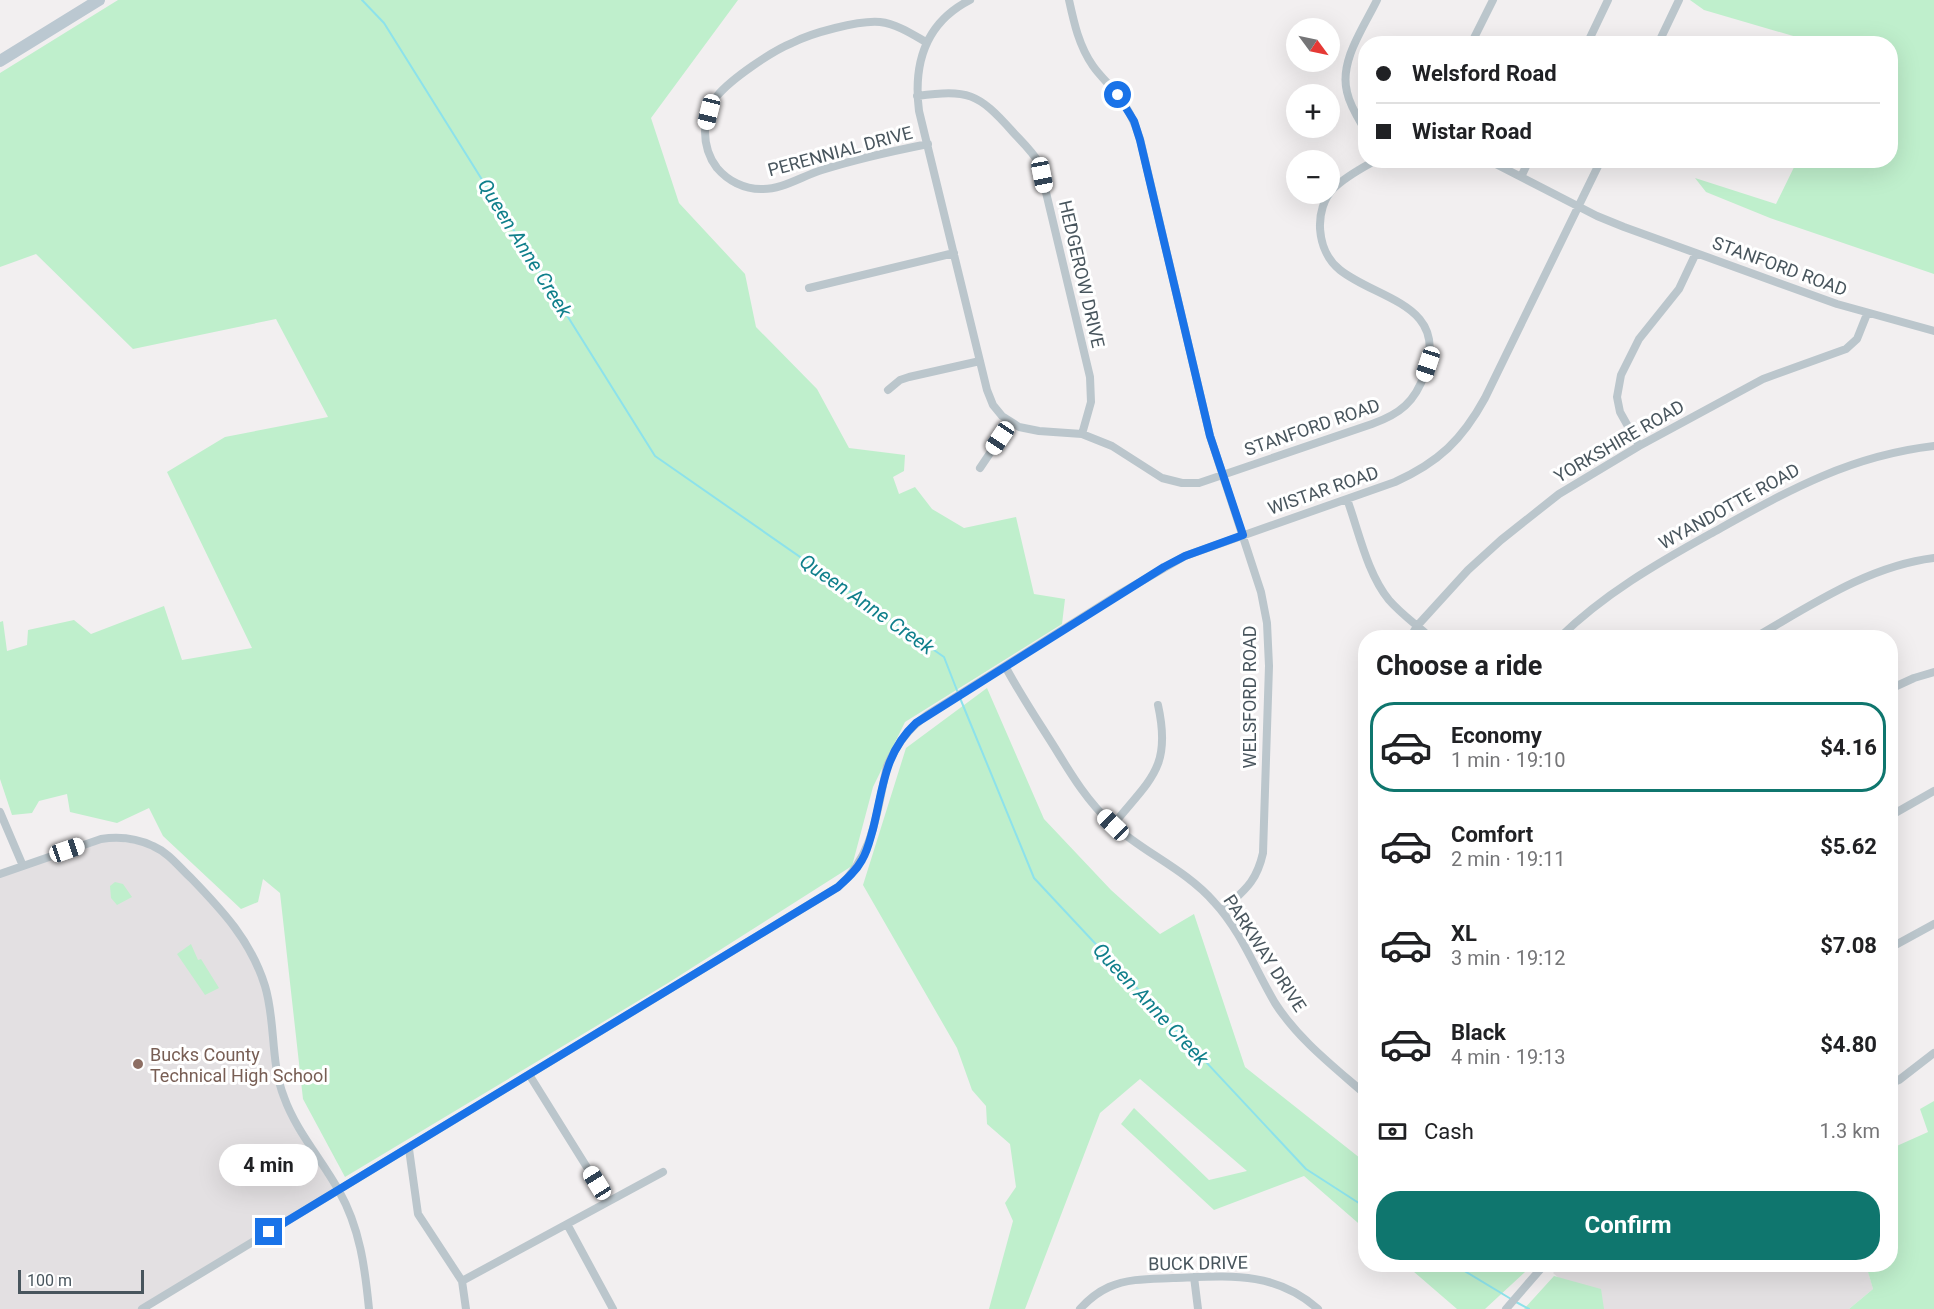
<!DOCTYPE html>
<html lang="en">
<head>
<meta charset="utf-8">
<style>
  :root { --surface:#fff; --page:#f6f6f6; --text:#202124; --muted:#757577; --line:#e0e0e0; --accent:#0f766e }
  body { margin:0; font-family:Roboto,sans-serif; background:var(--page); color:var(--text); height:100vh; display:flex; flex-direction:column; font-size:22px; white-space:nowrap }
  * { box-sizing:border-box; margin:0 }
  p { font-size:20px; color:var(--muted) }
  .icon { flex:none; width:33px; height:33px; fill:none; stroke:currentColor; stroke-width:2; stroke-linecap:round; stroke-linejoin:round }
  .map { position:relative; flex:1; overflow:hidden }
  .drawer { position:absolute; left:1358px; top:630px; width:540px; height:642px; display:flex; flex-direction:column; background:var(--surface); border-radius:24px; box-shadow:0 6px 24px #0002 }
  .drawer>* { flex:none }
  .banner { position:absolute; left:1358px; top:36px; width:540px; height:132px; border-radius:24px; box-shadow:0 6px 24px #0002; display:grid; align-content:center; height:132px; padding:0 18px; background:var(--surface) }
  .needle { width:39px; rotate:123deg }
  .controls { position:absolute; left:1286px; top:18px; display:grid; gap:12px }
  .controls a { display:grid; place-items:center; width:54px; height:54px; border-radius:50%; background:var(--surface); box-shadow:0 6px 24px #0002; font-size:30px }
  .scale { position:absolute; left:18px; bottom:15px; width:126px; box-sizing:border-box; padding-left:6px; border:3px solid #48555d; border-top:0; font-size:16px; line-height:21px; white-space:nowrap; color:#48555d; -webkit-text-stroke:4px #fff; paint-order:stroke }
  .end { position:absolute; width:27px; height:27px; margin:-14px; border:8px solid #1a73e8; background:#fff; box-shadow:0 0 0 3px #fff }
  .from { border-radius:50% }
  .bubble { position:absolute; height:42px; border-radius:21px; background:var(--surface); box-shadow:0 6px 24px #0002; font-size:20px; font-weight:700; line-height:42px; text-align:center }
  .car { position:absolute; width:18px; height:36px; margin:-18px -9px; border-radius:8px; box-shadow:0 0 4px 2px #0007; background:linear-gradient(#fff 24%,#345 0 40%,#fff 0 76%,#345 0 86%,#fff 0) }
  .banner b { display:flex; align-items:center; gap:21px; height:57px; font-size:22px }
  .banner b+b { border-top:2px solid var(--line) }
  .banner i { width:15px; height:15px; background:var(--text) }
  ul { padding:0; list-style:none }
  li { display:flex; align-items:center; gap:18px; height:90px; margin:0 12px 9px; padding:0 6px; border:3px solid transparent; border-radius:24px }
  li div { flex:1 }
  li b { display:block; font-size:22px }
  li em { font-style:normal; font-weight:700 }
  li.current { border-color:var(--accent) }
  li>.icon { width:54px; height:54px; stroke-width:1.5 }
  h2 { padding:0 18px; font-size:27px; line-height:72px }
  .pay { display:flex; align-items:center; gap:15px; height:66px; padding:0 18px; font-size:22px }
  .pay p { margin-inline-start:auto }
  .action { display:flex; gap:12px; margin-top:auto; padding:12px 18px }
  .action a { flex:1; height:69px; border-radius:24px; background:var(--accent); color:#fff; font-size:24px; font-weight:700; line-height:69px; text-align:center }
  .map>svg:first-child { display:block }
  .education { fill:#e3e0e2 }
  .green { fill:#bfefcc }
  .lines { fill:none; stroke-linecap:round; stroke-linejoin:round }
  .stream { stroke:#8de2eb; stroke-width:2 }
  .street { stroke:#bbc6cc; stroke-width:8 }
  .secondary { stroke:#bbc8d1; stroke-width:12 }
  .route { stroke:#1a73e8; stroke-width:8 }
  .education-dot { fill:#8d6e63; stroke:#fff; stroke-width:2 }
  .labels { text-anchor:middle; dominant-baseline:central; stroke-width:6; stroke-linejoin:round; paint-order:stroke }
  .street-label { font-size:18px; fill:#48555d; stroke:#fff }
  .education-label { font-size:18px; fill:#785e54; stroke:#fff; text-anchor:start }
  .water-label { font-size:20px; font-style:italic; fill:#0f7f8b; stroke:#fff }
</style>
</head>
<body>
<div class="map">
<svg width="1934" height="1309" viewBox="0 0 1934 1309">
  <rect width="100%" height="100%" fill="#f2eff0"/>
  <path class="education" d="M101,839L153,846L230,919L265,986L284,1099L339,1191L143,1309H0V874Z
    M1562,1264H1866L1873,1289L1849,1309H1595L1553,1273Z"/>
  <path class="green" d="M118,0H738L651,118L679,203L745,274L756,327L817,389L849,448L905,455L904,471L893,477L899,494L915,487L932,509L964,528L1016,517L1034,594L1065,599L1062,624L905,722L873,787L852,866L668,983L345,1177L303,1099L280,893L263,879L258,902L241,909L163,836L149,808L117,823L70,812L67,794L39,801L32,813L12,815L0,779V622L3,621L7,651L27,645L28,630L74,620L91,634L164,606L182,660L252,648L167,472L225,437L328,417L276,319L133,349L36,254L0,267V73Z
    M1690,0H1934V274L1770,218L1706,192L1695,178L1776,204L1797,161L1890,160V44L1817,43L1704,10Z
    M987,688L1044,819L1111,890L1160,934L1194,914L1245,1067L1365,1162V1229L1304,1176L1214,1210L1121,1124L1134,1108L1209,1180L1247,1171L1140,1079L1100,1113L1025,1309H989L1013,1221L1005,1203L1016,1187L1010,1144L987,1124L986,1106L972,1090L957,1048L863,885L906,748Z
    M115,882L123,884L132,897L117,905L111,898L110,886Z
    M191,944L198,960L201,959L219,988L205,995L177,954Z
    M1934,1101V1309H1849L1873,1289L1866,1265L1890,1264V1201L1894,1196L1890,1189V1149L1928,1132L1920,1109Z
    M1406,1265H1511L1525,1272L1485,1309H1457Z
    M1554,1276L1601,1289L1604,1309H1524Z"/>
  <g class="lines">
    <path class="stream" d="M362,0L384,23L655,456L944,657L958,693
      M960,698L1034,878L1306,1169L1365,1207
      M1453,1264L1511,1299
      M1516,1302L1529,1309"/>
    <path class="street" d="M970,0C925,23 913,63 919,111L987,390L993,405L1002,416L1019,427L1039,431L1082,434L1112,446L1162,478L1182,483H1199L1372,424C1400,414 1415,402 1425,373C1449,304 1378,300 1340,270C1316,251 1313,209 1334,188C1346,176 1362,168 1376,160
      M1069,0C1074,23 1079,46 1093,66C1100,76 1109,84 1117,94C1128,107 1135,123 1140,139L1210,436L1261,592L1267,623L1269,666L1263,853C1256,884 1243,891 1222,911
      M926,42C912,34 897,24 880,22C859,20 811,33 792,43C772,51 731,79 717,96C701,116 701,147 717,168C728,181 744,189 761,189C782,190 802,176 822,170C856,159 893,151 928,144
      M1471,44L1493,0
      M1587,44L1608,0
      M1658,44L1679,0
      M917,96C968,89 978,93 1012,131C1021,141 1032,151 1039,163L1090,377L1091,402L1082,434
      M1365,130C1358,118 1350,106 1347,92C1339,61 1364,27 1377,0
      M1488,160L1597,216L1624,227L1837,304L1934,331
      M1521,177L1529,160
      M809,288L954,253
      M888,390L900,380L909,377L980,361
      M1639,446L1620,412L1617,397L1621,375L1639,339L1679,289L1696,253
      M980,468L1011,422
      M1347,499C1359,532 1367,573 1389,600C1401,614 1417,625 1431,638
      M1410,638L1417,626L1468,570L1501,540L1559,494L1639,446L1763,379L1846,349L1857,339L1867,314
      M1559,638C1604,594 1656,564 1710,534C1784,493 1847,456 1934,446
      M1754,638C1810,606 1868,566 1934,558
      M1005,666C1020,694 1038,721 1055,748C1072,776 1088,802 1112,824C1144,853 1185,869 1214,902C1241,931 1255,969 1275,1003C1298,1039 1333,1066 1365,1094
      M1890,689L1914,678L1934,672
      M0,812L23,866
      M1890,816L1934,791
      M1113,825C1150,779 1172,768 1158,705
      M0,874L101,839C120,836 136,838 153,846C169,853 179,867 191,878C223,911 251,941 265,986C276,1022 270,1062 284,1097C296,1131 322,1160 339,1191C360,1228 365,1268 369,1309
      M1890,948L1934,924
      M530,1076L608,1201
      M1890,1080L1894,1082L1899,1080L1934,1053
      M409,1149L418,1214L462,1281L466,1309
      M567,1224L613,1309
      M1194,1277L1198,1309
      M462,1281L663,1172
      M142,1309L838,887C874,856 877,810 887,766C897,744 908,729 927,715L1121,593L1185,556L1395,482C1439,462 1462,440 1485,398L1601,160
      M1080,1309C1088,1300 1098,1292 1109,1287C1129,1278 1152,1279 1173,1278C1227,1276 1274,1270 1318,1309
      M1506,1309L1545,1264"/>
    <path class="secondary" d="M0,61L99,0"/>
  </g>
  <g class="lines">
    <path class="route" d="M269,1232L838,887C847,879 856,871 862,860C868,850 870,839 873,829C883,789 884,753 916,723L1164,567L1185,556L1243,535L1210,436L1140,140L1134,121L1118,95"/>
  </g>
  <circle class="education-dot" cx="138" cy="1064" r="6"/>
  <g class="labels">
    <g class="street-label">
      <text transform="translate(840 151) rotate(-15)">PERENNIAL DRIVE</text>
      <text transform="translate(1780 266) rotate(20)">STANFORD ROAD</text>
      <text transform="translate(1082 274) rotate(77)">HEDGEROW DRIVE</text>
      <text transform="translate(1312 427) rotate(-19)">STANFORD ROAD</text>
      <text transform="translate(1619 441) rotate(-30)">YORKSHIRE ROAD</text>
      <text transform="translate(1323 490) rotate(-19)">WISTAR ROAD</text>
      <text transform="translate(1729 506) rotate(-29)">WYANDOTTE ROAD</text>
      <text transform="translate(1249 697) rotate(-90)">WELSFORD ROAD</text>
      <text transform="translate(1265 953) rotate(57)">PARKWAY DRIVE</text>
      <text transform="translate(1198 1263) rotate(-1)">BUCK DRIVE</text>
    </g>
    <g class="education-label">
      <text x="150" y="1054">Bucks County<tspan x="150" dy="21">Technical High School</tspan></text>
    </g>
    <g class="water-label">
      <text transform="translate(525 248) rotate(58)">Queen Anne Creek</text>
      <text transform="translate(867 604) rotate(35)">Queen Anne Creek</text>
      <text transform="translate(1151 1004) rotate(47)">Queen Anne Creek</text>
    </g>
  </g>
</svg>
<div class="controls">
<a><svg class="needle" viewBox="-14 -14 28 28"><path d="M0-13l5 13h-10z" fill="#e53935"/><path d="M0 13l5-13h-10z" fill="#757577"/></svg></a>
<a>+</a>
<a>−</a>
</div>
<div class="scale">100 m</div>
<i class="end from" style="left:1118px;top:95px"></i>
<i class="end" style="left:269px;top:1232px"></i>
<div class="bubble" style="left:219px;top:1144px;width:99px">4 min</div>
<i class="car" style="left:709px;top:112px;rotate:194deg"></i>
<i class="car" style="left:1042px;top:175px;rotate:169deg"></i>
<i class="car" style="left:1428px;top:364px;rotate:198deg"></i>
<i class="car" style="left:1000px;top:438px;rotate:214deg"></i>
<i class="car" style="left:1113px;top:825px;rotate:314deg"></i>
<i class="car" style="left:67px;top:850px;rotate:71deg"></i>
<i class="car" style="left:597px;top:1183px;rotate:328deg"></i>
<div class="banner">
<b><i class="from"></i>Welsford Road</b>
<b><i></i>Wistar Road</b>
</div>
<section class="drawer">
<h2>Choose a ride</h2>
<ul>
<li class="current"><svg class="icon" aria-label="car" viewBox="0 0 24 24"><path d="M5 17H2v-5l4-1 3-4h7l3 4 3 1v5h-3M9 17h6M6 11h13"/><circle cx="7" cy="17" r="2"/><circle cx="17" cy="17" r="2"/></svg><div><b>Economy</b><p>1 min · 19:10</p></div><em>$4.16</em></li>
<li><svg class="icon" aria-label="car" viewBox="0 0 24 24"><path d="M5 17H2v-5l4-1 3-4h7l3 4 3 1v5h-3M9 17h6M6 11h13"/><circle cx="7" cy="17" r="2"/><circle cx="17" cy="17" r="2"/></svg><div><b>Comfort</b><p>2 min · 19:11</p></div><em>$5.62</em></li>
<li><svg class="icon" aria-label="car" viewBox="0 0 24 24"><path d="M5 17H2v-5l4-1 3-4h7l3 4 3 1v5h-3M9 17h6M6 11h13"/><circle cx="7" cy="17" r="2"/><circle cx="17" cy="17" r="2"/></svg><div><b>XL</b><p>3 min · 19:12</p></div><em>$7.08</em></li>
<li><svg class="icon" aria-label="car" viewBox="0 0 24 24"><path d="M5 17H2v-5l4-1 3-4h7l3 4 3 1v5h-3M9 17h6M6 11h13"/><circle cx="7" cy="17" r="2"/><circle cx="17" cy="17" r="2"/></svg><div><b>Black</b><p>4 min · 19:13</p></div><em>$4.80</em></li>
</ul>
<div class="pay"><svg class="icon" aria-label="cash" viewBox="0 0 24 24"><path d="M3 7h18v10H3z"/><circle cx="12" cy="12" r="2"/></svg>Cash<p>1.3 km</p></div>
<div class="action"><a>Confirm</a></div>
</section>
</div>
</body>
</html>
